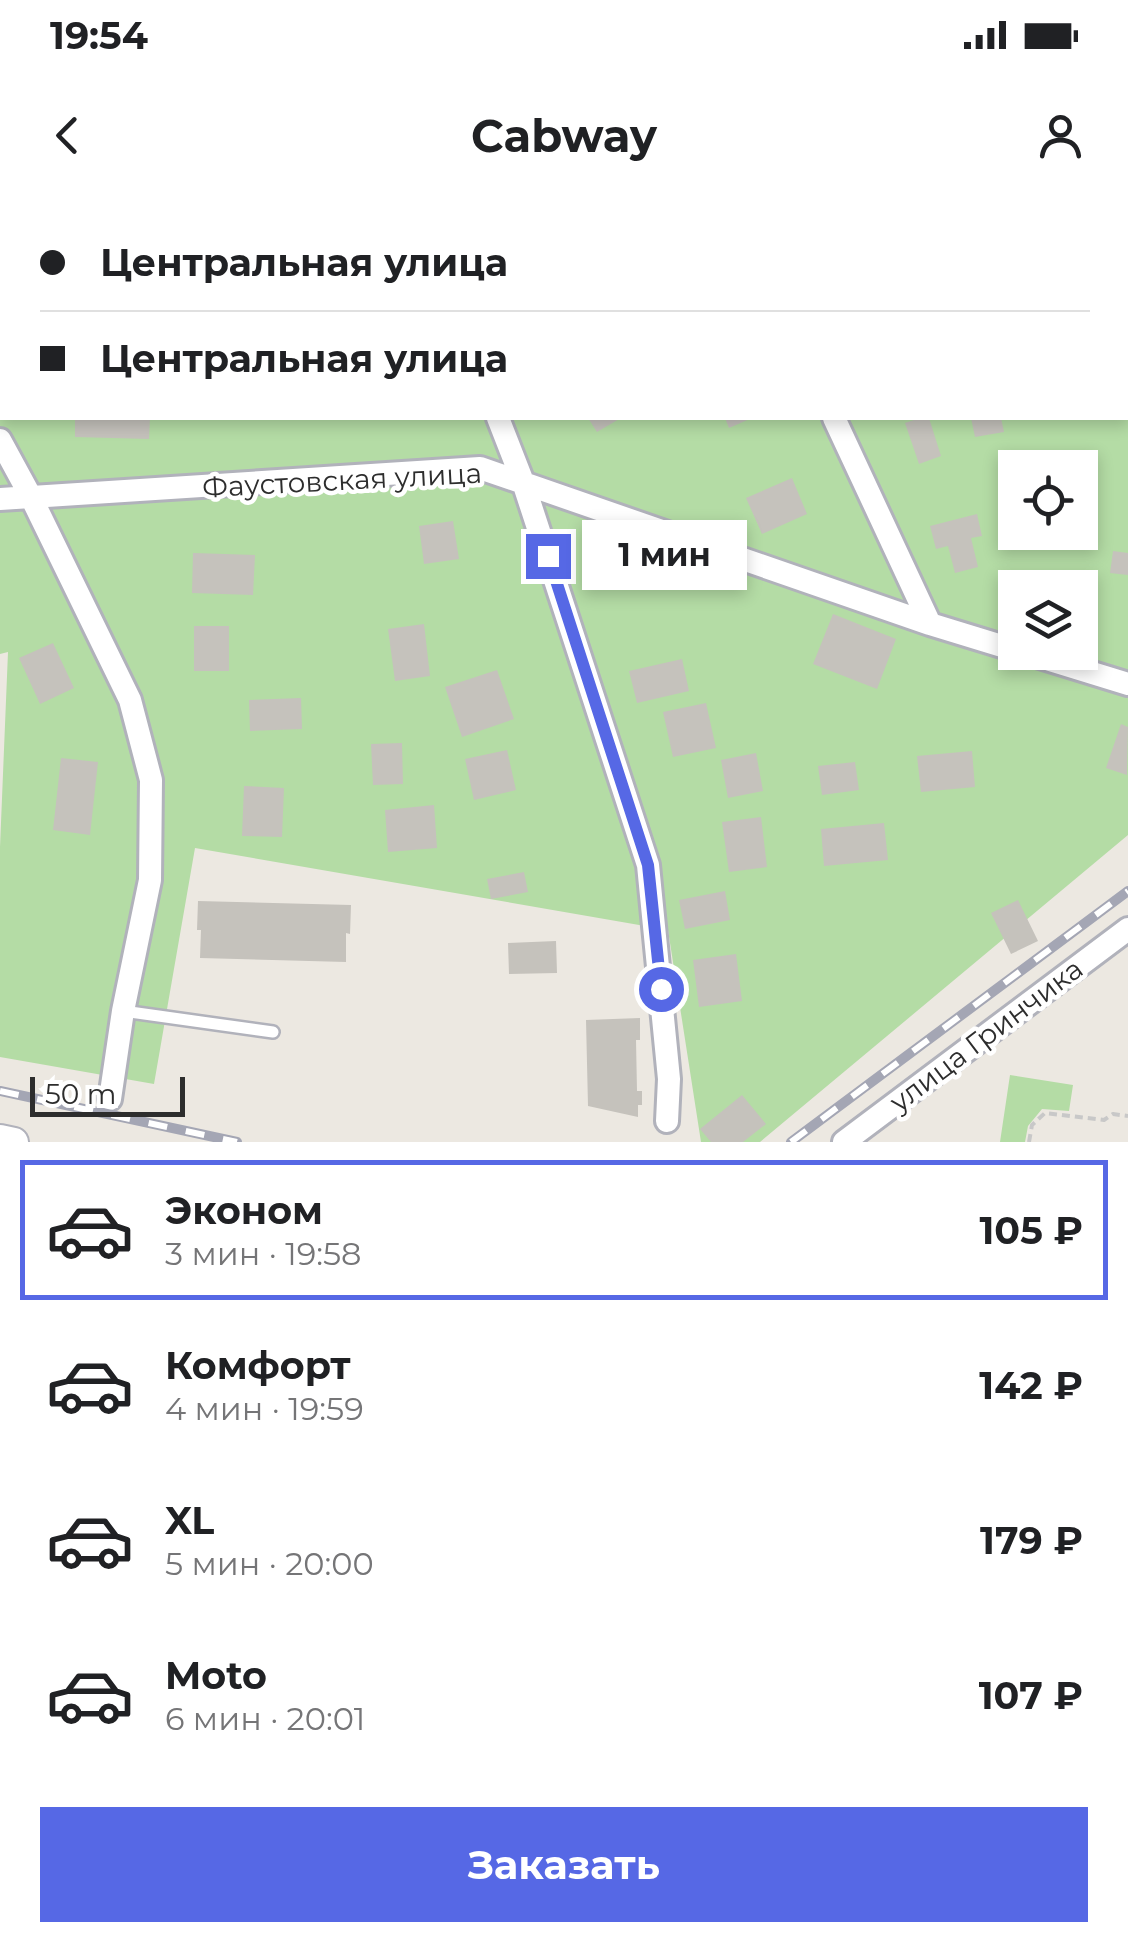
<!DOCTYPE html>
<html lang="ru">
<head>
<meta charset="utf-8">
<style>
  :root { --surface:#fff; --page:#f2f2f2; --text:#202124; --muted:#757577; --line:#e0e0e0; --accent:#5668e5 }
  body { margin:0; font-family:Montserrat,sans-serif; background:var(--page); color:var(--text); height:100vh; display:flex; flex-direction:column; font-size:38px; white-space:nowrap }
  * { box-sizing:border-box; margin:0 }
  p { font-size:32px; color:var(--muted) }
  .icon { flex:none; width:55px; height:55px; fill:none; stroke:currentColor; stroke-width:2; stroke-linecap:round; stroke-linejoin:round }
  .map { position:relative; height:942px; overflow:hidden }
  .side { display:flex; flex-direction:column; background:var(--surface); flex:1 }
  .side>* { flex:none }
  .hud { position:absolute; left:0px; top:0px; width:1130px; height:220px; box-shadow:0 5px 15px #0003; display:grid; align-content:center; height:220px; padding:0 40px; background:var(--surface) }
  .tools { position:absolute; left:998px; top:250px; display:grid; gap:20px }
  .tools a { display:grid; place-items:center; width:100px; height:100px; border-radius:0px; background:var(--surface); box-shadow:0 5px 15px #0003; font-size:50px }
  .scale { position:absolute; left:30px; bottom:25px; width:155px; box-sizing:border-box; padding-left:10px; border:5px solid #2d2d2d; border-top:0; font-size:28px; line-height:35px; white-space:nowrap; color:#2d2d2d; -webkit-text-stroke:8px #fff; paint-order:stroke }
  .end { position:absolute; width:45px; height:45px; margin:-22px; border:12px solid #5668e5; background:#fff; box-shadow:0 0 0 5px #fff }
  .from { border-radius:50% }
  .bubble { position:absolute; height:70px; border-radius:0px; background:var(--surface); box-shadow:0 5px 15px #0003; font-size:32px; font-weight:700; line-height:70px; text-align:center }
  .hud b { display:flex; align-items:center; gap:35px; height:95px; font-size:38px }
  .hud b+b { border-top:2px solid var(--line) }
  .hud i { width:25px; height:25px; background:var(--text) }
  ul { padding:18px 0 0; list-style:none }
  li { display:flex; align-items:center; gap:30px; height:140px; margin:0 20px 15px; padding:0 20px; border:5px solid transparent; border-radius:0px }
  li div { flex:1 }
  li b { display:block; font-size:38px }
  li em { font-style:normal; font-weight:700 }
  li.current { border-color:var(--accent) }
  li>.icon { width:90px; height:90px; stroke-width:1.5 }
  .button { display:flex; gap:20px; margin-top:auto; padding:20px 40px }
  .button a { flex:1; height:115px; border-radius:0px; background:var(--accent); color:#fff; font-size:40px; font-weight:700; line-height:115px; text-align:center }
  .status { display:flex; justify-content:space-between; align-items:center; height:70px; padding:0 50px; background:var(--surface); direction:ltr }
  .status svg { height:28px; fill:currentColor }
  header { display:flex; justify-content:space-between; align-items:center; height:130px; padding:0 40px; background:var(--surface); font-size:45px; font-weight:700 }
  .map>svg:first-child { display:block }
  .green { fill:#b4dca5; fill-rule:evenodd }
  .building { fill:#c5c2bc }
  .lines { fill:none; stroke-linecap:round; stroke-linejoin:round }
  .service-casing { stroke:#b1b2bb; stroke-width:16 }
  .minor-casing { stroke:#b1b2bb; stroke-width:28 }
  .tertiary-casing { stroke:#b1b2bb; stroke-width:32 }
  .path { stroke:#c8c8c8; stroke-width:4; stroke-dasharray:8 5; stroke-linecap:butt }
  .service { stroke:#fff; stroke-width:11 }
  .minor { stroke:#fff; stroke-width:22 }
  .tertiary { stroke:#fff; stroke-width:28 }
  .rail-casing { stroke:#a4a6b4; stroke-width:10 }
  .rail { stroke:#fff; stroke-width:6; stroke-dasharray:19; stroke-linecap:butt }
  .route { stroke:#5668e5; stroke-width:12 }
  .labels { text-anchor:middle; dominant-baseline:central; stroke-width:9; stroke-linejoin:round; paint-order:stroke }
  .street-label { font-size:28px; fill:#2d2d2d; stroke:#fff }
</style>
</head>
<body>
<div class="status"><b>19:54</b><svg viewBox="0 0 49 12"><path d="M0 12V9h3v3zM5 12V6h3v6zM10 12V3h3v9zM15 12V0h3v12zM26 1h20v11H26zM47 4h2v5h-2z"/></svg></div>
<header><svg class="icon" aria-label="back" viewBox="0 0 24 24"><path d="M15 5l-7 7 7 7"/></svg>Cabway<svg class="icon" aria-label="person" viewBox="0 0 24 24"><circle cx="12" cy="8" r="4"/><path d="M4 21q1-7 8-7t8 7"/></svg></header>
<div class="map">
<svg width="1128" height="942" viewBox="0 0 1128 942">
  <rect width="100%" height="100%" fill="#ece8e1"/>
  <path class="green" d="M0,0H1123V2H2V218H1128V45V635L760,942H701L668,730L195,648L154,884L0,857V647L8,452L0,454ZM1015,268H1080V332H1015ZM1015,388H1080V452H1015Z
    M1010,875L1073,885L1069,911L1042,909L1028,926L1025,942H1000Z"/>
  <path class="building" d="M75,218H150L149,239L75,237Z
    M588,218H621L597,232Z
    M725,218H752L729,228Z
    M920,218H929L941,256L919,264L905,223Z
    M971,218H1001L1004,232L975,237Z
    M792,278L807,314L762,334L746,298Z
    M977,314L982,336L971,338L978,367L955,373L948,346L936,349L930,326Z
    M453,321L459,359L424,364L419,326Z
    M1113,351L1128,353V375L1110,373Z
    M193,353L255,355L253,395L192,393Z
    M1029,378L1070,385V388H1028Z
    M833,414L896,439L877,489L813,464Z
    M424,424L430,476L395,481L388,429Z
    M194,426H229V471H194Z
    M53,443L74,488L40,504L19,458Z
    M682,459L689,491L637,503L629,471Z
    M497,470L514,519L462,537L445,487Z
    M301,498L302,529L250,531L249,500Z
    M706,503L716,548L673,557L663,512Z
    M1121,524L1128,527L1127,575L1106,568Z
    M402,543L403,584L373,585L371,544Z
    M507,550L516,590L474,600L465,559Z
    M972,551L975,587L921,592L917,556Z
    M756,553L763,591L728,598L721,560Z
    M61,558L98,562L90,635L53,630Z
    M855,562L859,590L822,595L818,566Z
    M244,586L284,588L282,637L242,636Z
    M434,605L437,648L388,652L385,610Z
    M761,617L767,667L729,672L722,622Z
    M884,623L888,660L824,666L821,629Z
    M524,672L528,692L491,699L487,679Z
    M725,691L730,720L685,729L679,700Z
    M1018,700L1038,741L1011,754L991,713Z
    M198,701L351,705L350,734L346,733V762L200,758L201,730H197Z
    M556,741L557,773L509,774L508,743Z
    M736,754L742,801L699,807L693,760Z
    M640,818V840H636L637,891H642V905H638V917L588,906L586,820Z
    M742,895L766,924L743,942H711L700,929Z"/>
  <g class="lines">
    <g class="service-casing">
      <path id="service" d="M123,811L273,832"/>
    </g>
    <g class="minor-casing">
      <path id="minor" d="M369,0L371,2
        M732,0L733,2
        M498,218L523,282L648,665L669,879L667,921
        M834,218L930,424
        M0,240L31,297L130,500L151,580L150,680L123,811L110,899
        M0,299L480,268L930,424L1015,450
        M1024,452L1128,484
        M844,942L1128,729"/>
    </g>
    <g class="tertiary-casing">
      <path id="tertiary" d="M0,939L14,942"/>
    </g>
    <path class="path" d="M1029,942L1032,925L1045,913L1104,920L1113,914L1128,916"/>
    <use href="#service" class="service"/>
    <use href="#minor" class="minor"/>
    <use href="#tertiary" class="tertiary"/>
    <g class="rail-casing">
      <path id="rail" d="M0,891L237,942
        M791,942L1128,691"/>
    </g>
    <use href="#rail" class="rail"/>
  </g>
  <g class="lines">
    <path class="route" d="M548,356L648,665L661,789"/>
  </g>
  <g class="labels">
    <g class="street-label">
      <text transform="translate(342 280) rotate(-3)">Фаустовская улица</text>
      <text transform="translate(986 835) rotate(-37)">улица Гринчика</text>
    </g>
  </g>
</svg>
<div class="tools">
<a><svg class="icon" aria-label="locate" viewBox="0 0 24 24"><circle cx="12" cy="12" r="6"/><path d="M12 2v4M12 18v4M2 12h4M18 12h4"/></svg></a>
<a><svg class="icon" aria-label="layers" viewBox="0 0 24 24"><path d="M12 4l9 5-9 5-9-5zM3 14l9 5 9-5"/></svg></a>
</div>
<div class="scale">50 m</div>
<i class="end from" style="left:661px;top:789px"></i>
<i class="end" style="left:548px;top:356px"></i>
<div class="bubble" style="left:582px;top:320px;width:165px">1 мин</div>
<div class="hud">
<b><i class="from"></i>Центральная улица</b>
<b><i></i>Центральная улица</b>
</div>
</div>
<section class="side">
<ul>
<li class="current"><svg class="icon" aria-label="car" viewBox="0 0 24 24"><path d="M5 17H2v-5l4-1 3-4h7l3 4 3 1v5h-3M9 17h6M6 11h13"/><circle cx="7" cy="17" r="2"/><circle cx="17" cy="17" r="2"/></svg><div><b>Эконом</b><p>3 мин · 19:58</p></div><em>105 ₽</em></li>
<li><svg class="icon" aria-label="car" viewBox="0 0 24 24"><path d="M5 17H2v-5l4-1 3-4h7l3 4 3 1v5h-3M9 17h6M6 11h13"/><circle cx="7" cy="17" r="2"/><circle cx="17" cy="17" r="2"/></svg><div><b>Комфорт</b><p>4 мин · 19:59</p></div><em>142 ₽</em></li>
<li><svg class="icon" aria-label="car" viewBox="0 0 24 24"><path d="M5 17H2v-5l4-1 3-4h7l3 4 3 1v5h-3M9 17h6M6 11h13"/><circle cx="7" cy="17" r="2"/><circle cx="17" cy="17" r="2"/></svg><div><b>XL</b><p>5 мин · 20:00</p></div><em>179 ₽</em></li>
<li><svg class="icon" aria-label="car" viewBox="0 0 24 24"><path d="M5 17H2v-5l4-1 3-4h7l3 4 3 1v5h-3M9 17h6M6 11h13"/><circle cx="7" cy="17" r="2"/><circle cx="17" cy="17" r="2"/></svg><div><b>Moto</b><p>6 мин · 20:01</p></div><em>107 ₽</em></li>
</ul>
<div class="button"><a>Заказать</a></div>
</section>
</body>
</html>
